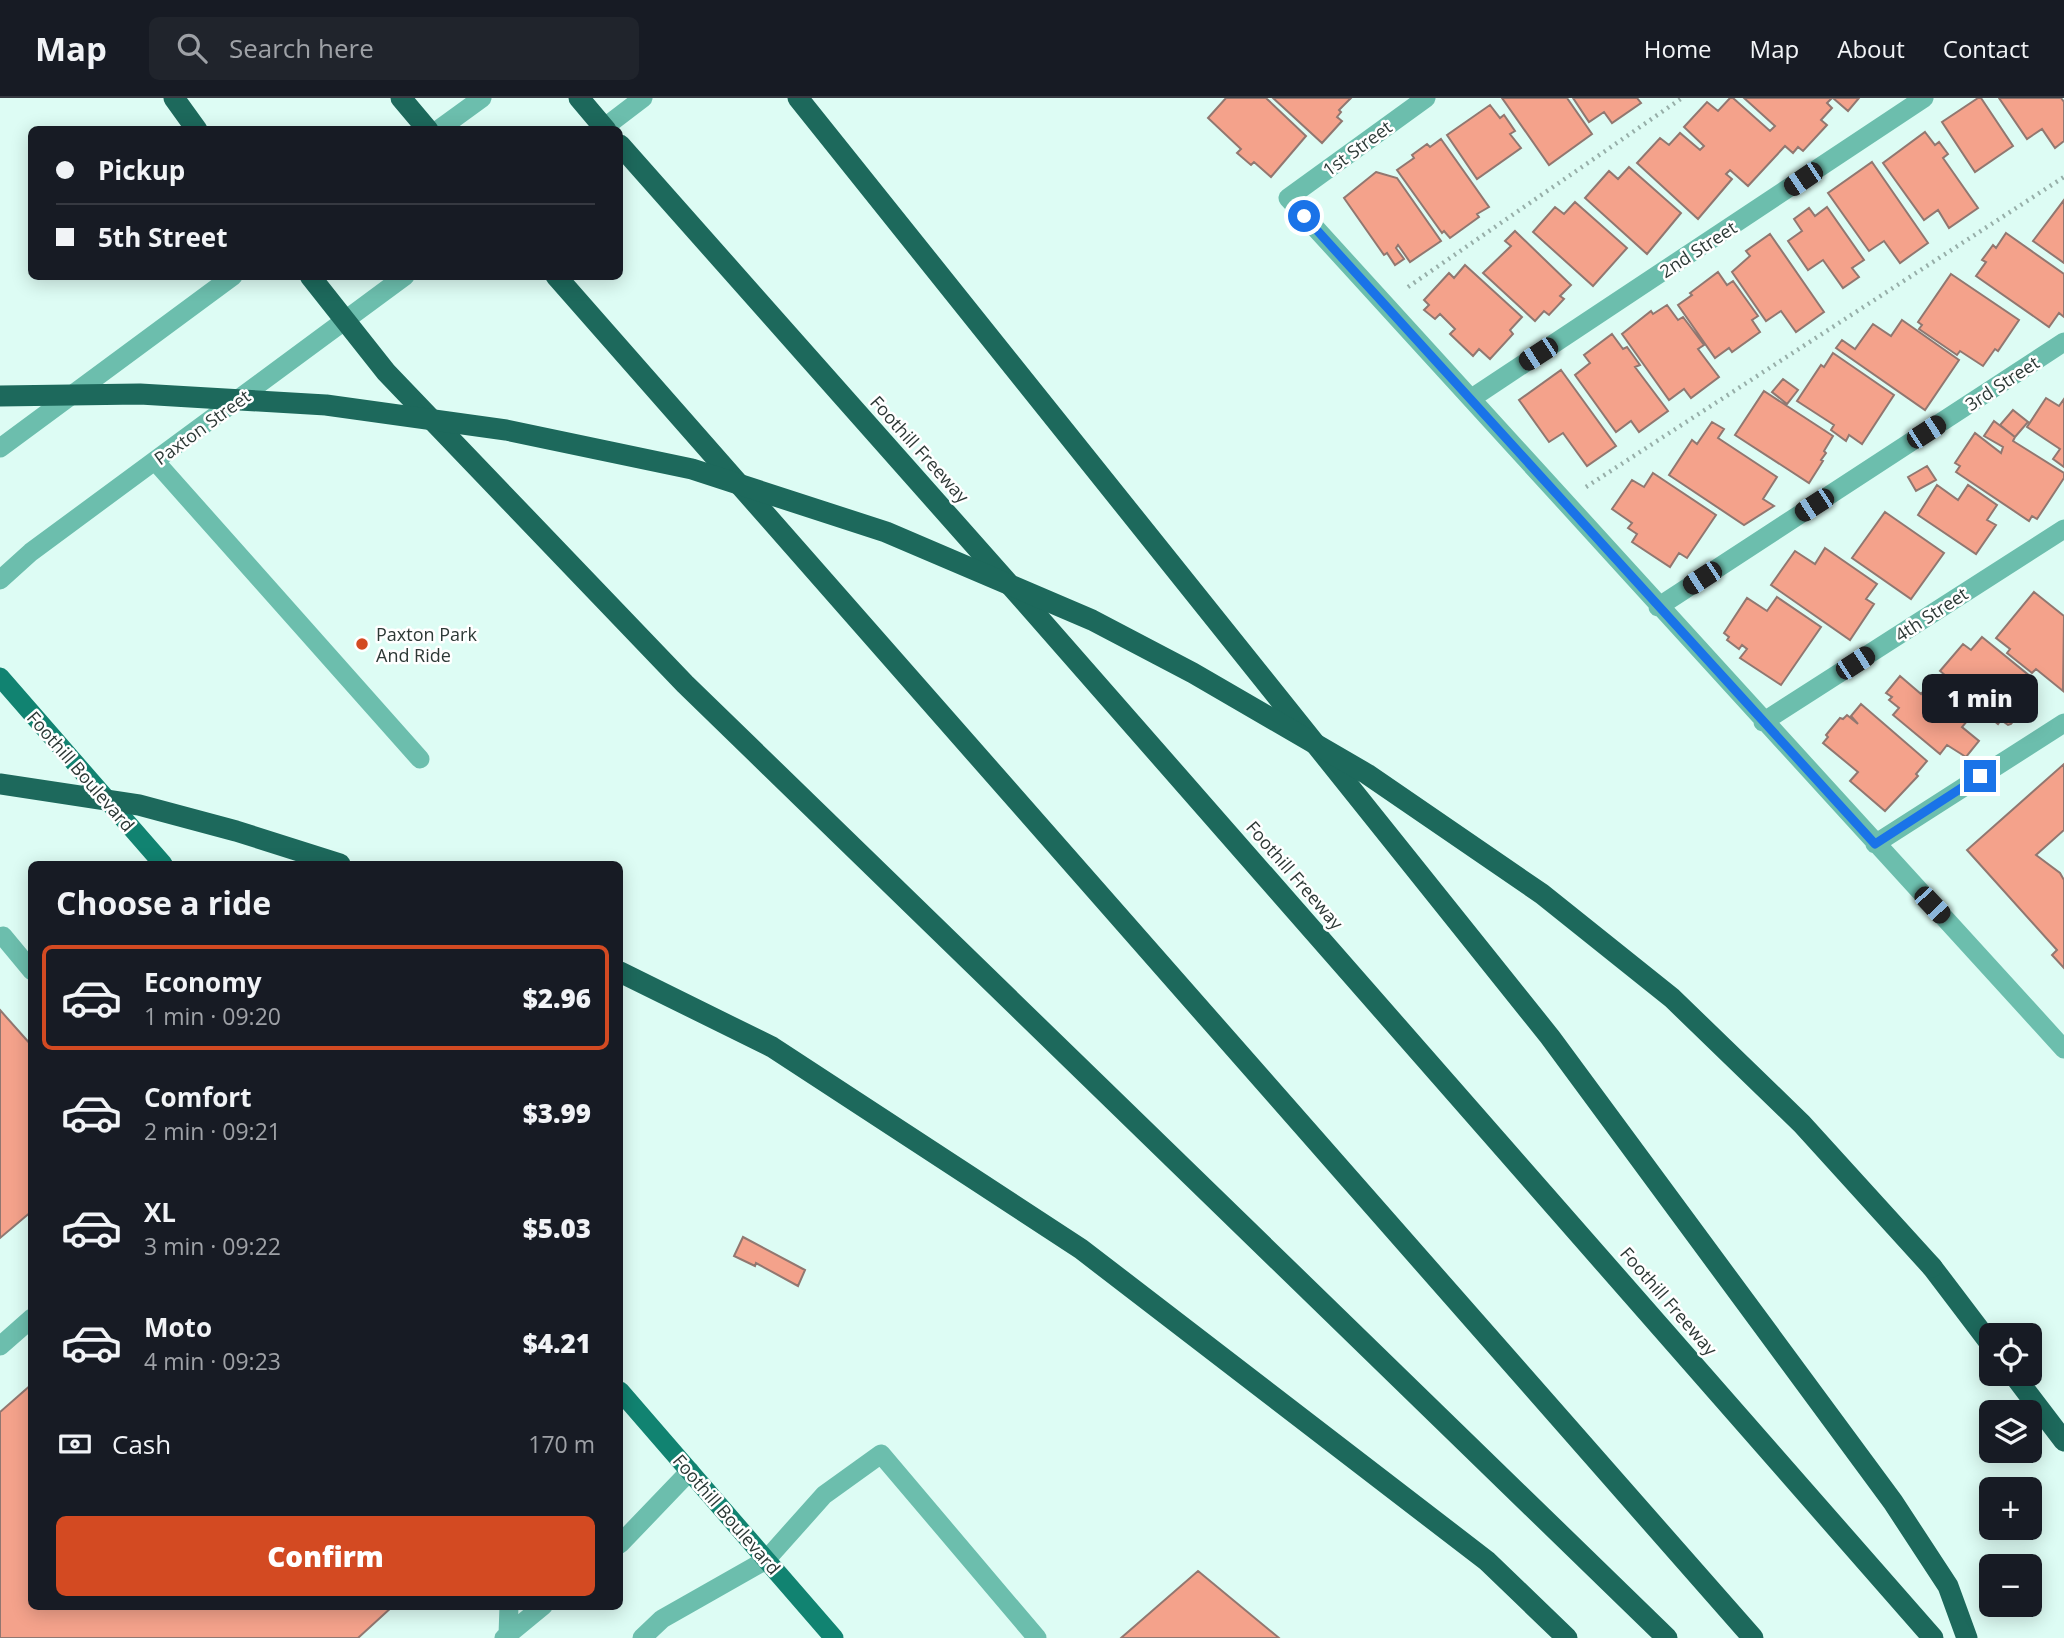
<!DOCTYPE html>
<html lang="en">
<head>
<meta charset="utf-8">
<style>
  :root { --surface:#171b24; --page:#20242c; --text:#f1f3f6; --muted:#9ea1a6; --line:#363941; --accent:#d34a22 }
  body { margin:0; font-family:"Open Sans",sans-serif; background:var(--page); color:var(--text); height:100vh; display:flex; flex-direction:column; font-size:26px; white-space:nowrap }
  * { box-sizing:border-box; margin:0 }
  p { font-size:23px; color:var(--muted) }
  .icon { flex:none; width:38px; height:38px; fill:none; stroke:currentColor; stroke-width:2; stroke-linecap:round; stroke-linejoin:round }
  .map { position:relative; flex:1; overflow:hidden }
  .details { position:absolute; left:28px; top:763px; width:595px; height:749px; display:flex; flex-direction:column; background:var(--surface); border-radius:10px; box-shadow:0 4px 18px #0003 }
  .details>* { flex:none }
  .guide { position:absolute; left:28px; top:28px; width:595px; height:154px; border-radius:10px; box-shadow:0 4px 18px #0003; display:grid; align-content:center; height:154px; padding:0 28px; background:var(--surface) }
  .controls { position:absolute; left:1979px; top:1225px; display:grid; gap:14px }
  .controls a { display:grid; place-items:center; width:63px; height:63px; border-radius:10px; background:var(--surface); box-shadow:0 4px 18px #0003; font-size:35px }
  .end { position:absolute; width:32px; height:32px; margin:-16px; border:9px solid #1a73e8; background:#fff; box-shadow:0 0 0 4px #fff }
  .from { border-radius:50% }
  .bubble { position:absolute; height:49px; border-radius:10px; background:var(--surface); box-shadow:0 4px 18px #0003; font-size:23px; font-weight:800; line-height:49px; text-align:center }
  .car { position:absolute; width:21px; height:42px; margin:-21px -10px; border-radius:9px; box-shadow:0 0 5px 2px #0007; background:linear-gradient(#222 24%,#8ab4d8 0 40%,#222 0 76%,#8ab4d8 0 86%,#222 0) }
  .guide b { display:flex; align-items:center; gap:24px; height:66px; font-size:26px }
  .guide b+b { border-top:2px solid var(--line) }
  .guide i { width:18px; height:18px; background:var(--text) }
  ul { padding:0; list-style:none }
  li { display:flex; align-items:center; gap:21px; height:105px; margin:0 14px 10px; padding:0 14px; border:4px solid transparent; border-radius:10px }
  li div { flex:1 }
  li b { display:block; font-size:26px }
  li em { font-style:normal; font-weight:800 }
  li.on { border-color:var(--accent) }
  li>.icon { width:63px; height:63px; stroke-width:1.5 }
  h2 { padding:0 28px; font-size:32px; line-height:84px }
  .pay { display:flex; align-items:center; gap:18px; height:77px; padding:0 28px; font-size:26px }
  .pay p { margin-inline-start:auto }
  .action { display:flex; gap:14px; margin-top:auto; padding:14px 28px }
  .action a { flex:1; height:80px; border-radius:10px; background:var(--accent); color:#fff; font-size:28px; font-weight:800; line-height:80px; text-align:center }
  header { display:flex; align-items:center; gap:42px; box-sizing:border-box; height:98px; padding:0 35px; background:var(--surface); border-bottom:2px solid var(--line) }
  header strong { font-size:33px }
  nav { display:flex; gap:38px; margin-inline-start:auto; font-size:24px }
  .search { width:490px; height:63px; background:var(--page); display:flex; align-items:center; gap:18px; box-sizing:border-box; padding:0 24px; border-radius:10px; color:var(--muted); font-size:26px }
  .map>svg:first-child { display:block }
  .building { fill:#f4a28b; stroke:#917770; stroke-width:2 }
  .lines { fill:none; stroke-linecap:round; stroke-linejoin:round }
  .path { stroke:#97afa9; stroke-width:4.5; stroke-dasharray:2 5; stroke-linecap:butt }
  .service { stroke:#6cbead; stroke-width:19 }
  .tertiary { stroke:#6cbead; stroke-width:19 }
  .primary { stroke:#118371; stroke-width:19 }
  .motorway { stroke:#1d695c; stroke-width:21 }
  .motorway-bridge { stroke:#1d695c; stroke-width:21 }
  .route { stroke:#1a73e8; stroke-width:9 }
  .poi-dot { fill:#d34a22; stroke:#fff; stroke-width:2.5 }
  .labels { text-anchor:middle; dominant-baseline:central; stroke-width:5; stroke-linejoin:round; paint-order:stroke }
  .street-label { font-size:18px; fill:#2d3936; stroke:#fff }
  .poi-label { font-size:18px; fill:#2d3936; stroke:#fff; text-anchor:start }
</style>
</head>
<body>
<header>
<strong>Map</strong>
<div class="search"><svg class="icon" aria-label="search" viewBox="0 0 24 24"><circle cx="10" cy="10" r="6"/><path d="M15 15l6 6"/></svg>Search here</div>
<nav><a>Home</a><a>Map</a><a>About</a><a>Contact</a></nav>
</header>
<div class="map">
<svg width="2064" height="1540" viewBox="0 0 2064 1540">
  <rect width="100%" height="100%" fill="#ddfcf4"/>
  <path class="building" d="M1226,0H1266L1306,38L1271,79L1254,64L1251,67L1237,55L1241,51L1208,20Z
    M1273,0H1351L1339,12L1341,14L1337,19L1342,23L1322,45Z
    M1502,0H1567L1592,36L1549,67Z
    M1573,0H1637L1641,5L1612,25L1604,14L1589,24Z
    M1730,0H1733L1770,33L1775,28L1744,0H1832L1827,5L1832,10L1821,22L1827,27L1803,53L1798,49L1793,55L1785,48L1748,88L1730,72L1726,76L1732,81L1698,121L1637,65L1660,40L1669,47L1680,35L1700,52L1704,48L1684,29L1707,4L1718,13Z
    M1833,0H1859L1848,13Z
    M1978,0H1981L2013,48L1975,74L1942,24Z
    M1999,0H2061L2064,4V43L2055,50L2042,31L2027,41Z
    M1490,7L1500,20L1504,17L1515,33L1510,36L1521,50L1477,81L1447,37Z
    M1925,34L1935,47L1939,44L1948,56L1943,60L1978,110L1949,130L1938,112L1924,122L1883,65Z
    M1441,41L1489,109L1477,116L1479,119L1450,140L1444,133L1442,135L1397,72L1414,60L1412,57L1427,46L1430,49Z
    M1872,64L1928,145L1900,165L1884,143L1869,153L1828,95Z
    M1629,69L1681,115L1647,156L1585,100L1609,73L1618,81Z
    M1376,74L1397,80L1441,143L1410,164L1398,147L1396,150L1404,161L1395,167L1387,155L1384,157L1344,100Z
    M2064,102V165L2033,143Z
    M1575,104L1627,150L1593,188L1533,134L1555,109L1564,116Z
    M1827,109L1864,162L1852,170L1859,179L1843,190L1823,162L1808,172L1788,143L1802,133L1794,121L1809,110L1815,118Z
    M1515,133L1571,187L1560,198L1564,201L1549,217L1544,213L1535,223L1483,175L1511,148L1505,143Z
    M2006,135L2064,176V219L2059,215L2049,229L1976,178L1986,164L1982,162L1993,147L1996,150Z
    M1770,136L1824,214L1796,234L1781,213L1766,223L1732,174L1750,158L1746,153Z
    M1465,167L1522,219L1510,232L1513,236L1490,261L1479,251L1473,258L1450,236L1455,231L1440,216L1435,221L1424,212L1429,207L1424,202L1449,175L1454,180Z
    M1718,174L1727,187L1733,183L1758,218L1752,222L1760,234L1732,254L1729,250L1715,260L1678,207L1692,197L1690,195Z
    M1951,176L2019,222L1998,253L1995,251L1983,268L1960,253L1957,257L1919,231L1922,227L1918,224Z
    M1667,207L1678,222L1683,219L1704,247L1698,251L1719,279L1691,300L1684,291L1669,302L1622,236L1651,213L1653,216Z
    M1902,222L1959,262L1925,312L1836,250L1842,242L1855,251L1873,226L1891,238Z
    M1612,236L1623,251L1627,249L1640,267L1635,269L1668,313L1639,334L1631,323L1616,334L1575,277L1590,265L1584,257Z
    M1833,255L1894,297L1862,346L1849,337L1846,343L1831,332L1834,327L1797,303L1821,267L1824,269Z
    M1561,272L1616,348L1587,368L1563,335L1549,344L1519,302Z
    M1783,281L1798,292L1787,306L1772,294Z
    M1764,293L1833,338L1824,353L1826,355L1821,362L1823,363L1809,385L1735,337Z
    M2046,300L2059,308L2064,301V369L2053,361L2060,351L2027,329Z
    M2013,312L2028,324L2015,339L2000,327Z
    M1994,323L2015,339L2013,343L2064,375V380L2037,421L2032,418L2029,423L1956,374L1960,368L1955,365L1975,335L2001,355L2003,349L1984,338Z
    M1712,324L1724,331L1718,340L1777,379L1763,401L1774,408L1744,427L1669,377L1692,342L1697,346Z
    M1927,368L1936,382L1916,393L1908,379Z
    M1653,375L1716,417L1687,460L1679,455L1670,469L1632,444L1637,436L1628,430L1632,425L1612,411L1632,382L1644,389Z
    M1937,387L1958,402L1968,387L1997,407L1987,422L1996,427L1976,456L1918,417Z
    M1885,414L1944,455L1911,501L1852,460Z
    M1825,450L1877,486L1866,501L1874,506L1850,542L1771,487L1795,453L1815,466Z
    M2034,494L2064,518L2063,593L2036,571L2032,575L2007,555L2010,551L1996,540Z
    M1777,499L1821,529L1781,587L1740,560L1747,551L1742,547L1739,551L1727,542L1729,539L1724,535L1747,500L1767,513Z
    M1982,539L2036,583L2026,597L2030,601L2029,604L2011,626L2008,627L2001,622L1998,626L1988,618L1986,621L1965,603L1969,597L1940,573L1963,546L1971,552Z
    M1900,578L1921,596L1932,583L1973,616L1962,629L1979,643L1966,659L1947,647L1940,656L1893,617L1899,610L1889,602L1892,599L1886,595Z
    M1861,606L1927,663L1916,676L1918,678L1885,713L1850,683L1858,674L1823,645L1828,639L1826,637L1840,620L1843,621L1847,617L1858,626L1851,618Z
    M2064,666V732L2036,757L2060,775L2064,782V870L2052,857L2057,852L1967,752Z
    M0,912L32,948V1113L0,1140Z
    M743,1139L805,1172L798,1188L756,1165L755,1168L734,1158Z
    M32,1286V1508H393L358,1540H0V1314Z
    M1198,1473L1279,1540H1121Z"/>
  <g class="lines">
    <path class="path" d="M1408,189L1682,0
      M1586,389L2064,79"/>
    <path class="service" d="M1426,0L1288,100C1546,385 1804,669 2064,951
      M1472,300L1924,0
      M155,363L420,661
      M1658,509L2064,244
      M1763,624L2064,431
      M1875,746L2064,625
      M3,838L32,873
      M0,1248L32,1220
      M620,1446L690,1373
      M508,1537L509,1508
      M504,1540L543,1508
      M642,1540L662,1521L766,1462L824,1397L881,1356L1037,1540"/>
    <path class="tertiary" d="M438,32L482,0
      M601,32L643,0
      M0,350L233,178
      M0,482L31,454L405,178"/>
    <path class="primary" d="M0,579L163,766
      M620,1293L834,1540"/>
    <path class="motorway" d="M174,0L197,32
      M401,0L428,32
      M798,0L1550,939L1893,1404L1948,1488L1967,1540
      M620,47L1025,504L1933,1540
      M310,178L386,274L685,586L1667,1540
      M556,178L1753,1540
      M620,874L772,949L1081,1151L1487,1463L1567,1540
      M1932,1169L1992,1248
      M2013,1276L2064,1343"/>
    <path class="motorway-bridge" d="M579,0L606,32
      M0,298L140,296L326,307L506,332L692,371L886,434L1092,522L1193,575L1367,676L1542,796L1672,900L1802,1026L1932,1169
      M0,686L139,707L236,733L340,766"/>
  </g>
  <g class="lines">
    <path class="route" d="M1304,118L1875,746L1980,678"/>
  </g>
  <circle class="poi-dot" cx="362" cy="546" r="7"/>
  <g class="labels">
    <g class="street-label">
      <text transform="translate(1357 50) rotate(-36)">1st Street</text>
      <text transform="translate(1698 151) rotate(-33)">2nd Street</text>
      <text transform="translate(2002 285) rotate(-33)">3rd Street</text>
      <text transform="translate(202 329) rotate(-36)">Paxton Street</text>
      <text transform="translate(920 351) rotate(48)">Foothill Freeway</text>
      <text transform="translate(1931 516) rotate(-33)">4th Street</text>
      <text transform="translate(81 673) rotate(49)">Foothill Boulevard</text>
      <text transform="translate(1295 777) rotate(49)">Foothill Freeway</text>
      <text transform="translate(1669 1203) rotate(49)">Foothill Freeway</text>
      <text transform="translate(727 1416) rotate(49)">Foothill Boulevard</text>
    </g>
    <g class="poi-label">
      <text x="376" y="536">Paxton Park<tspan x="376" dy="21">And Ride</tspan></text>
    </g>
  </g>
</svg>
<div class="controls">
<a><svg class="icon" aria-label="locate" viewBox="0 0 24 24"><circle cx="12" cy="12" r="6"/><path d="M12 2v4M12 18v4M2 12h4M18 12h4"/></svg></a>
<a><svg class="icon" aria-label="layers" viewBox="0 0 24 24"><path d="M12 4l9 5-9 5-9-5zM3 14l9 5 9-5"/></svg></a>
<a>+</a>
<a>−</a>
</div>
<i class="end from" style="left:1304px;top:118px"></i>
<i class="end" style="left:1980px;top:678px"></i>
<div class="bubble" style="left:1922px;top:576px;width:116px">1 min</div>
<i class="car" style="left:1803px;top:81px;rotate:236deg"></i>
<i class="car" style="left:1538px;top:256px;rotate:237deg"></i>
<i class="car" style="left:1926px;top:334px;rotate:57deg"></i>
<i class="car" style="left:1814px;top:407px;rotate:237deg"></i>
<i class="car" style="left:1702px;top:480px;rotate:237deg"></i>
<i class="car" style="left:1855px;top:565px;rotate:57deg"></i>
<i class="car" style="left:1932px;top:807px;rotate:137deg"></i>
<div class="guide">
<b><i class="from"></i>Pickup</b>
<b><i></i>5th Street</b>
</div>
<section class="details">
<h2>Choose a ride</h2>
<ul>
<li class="on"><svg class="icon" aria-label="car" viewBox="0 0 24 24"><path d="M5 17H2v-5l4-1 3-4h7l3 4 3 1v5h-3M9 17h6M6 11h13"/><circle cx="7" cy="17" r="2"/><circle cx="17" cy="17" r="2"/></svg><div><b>Economy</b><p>1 min · 09:20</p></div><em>$2.96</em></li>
<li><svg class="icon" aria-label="car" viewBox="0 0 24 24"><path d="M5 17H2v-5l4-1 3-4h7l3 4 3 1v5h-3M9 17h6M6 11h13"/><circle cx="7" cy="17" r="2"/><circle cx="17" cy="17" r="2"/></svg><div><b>Comfort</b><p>2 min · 09:21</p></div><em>$3.99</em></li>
<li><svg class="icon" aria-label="car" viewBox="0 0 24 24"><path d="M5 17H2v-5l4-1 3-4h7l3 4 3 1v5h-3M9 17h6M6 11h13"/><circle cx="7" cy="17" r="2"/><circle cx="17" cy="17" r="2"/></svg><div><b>XL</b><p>3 min · 09:22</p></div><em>$5.03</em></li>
<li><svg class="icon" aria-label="car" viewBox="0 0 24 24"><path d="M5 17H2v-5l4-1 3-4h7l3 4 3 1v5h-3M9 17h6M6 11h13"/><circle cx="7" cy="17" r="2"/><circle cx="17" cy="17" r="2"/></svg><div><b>Moto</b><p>4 min · 09:23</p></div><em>$4.21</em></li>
</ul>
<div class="pay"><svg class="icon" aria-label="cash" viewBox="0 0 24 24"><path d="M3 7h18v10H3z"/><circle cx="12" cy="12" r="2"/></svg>Cash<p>170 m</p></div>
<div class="action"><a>Confirm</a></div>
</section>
</div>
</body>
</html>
